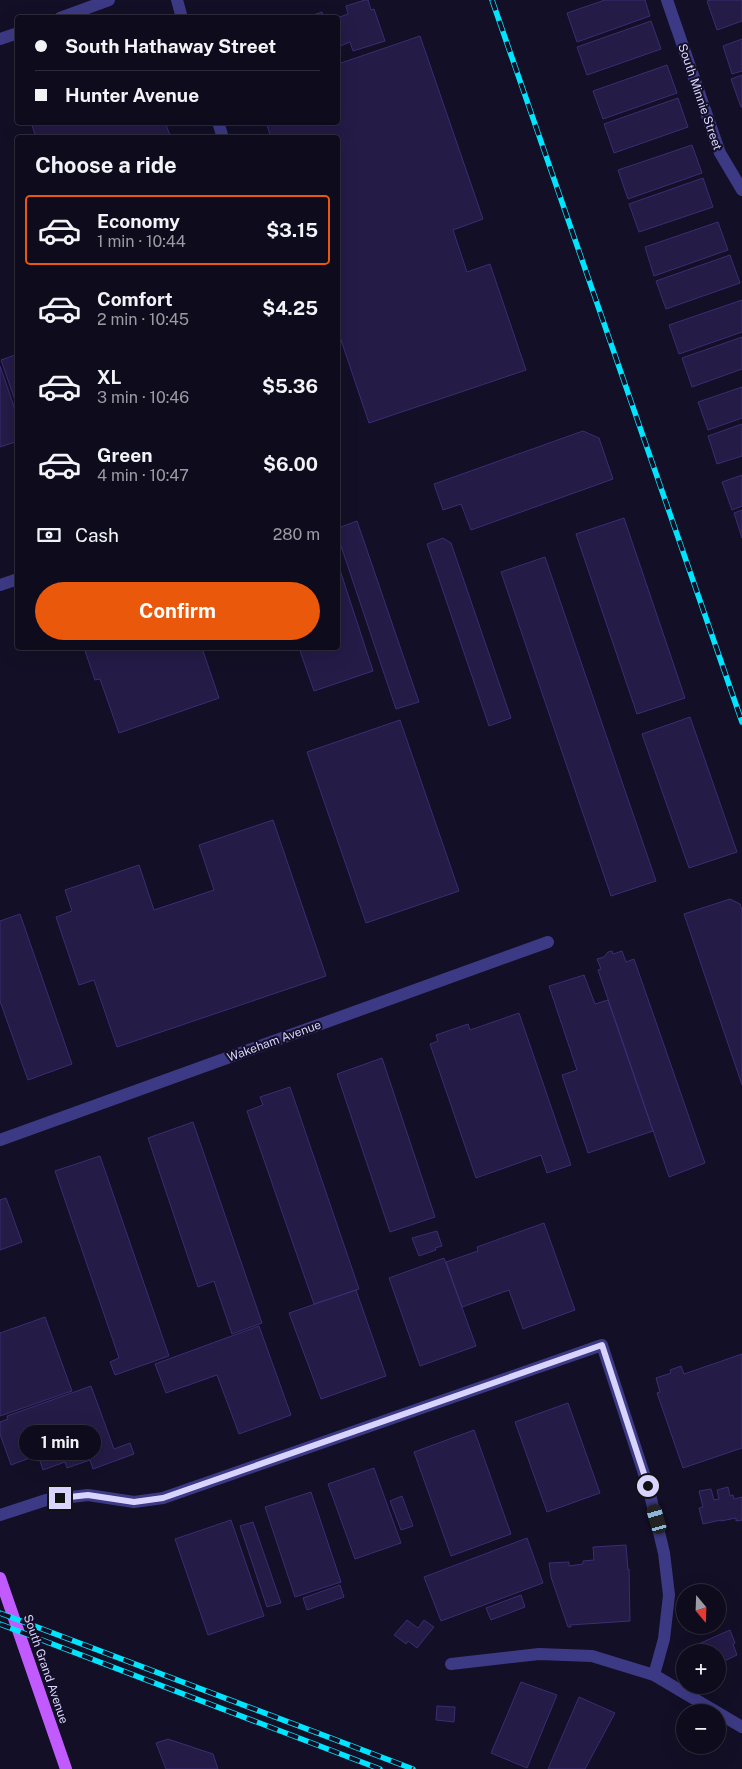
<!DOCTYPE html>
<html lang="en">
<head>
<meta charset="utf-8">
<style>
  :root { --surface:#0e0b1c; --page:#1c1929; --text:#f1f3f6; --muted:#9b9ba3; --line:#2e2b3b; --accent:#ea580c }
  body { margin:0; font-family:"Public Sans",sans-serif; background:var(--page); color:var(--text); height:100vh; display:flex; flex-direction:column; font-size:19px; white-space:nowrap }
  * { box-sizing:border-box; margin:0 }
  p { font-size:16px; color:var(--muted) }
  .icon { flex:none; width:28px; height:28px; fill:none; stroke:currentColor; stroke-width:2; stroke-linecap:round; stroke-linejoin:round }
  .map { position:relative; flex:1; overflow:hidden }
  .side { position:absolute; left:15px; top:135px; width:325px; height:515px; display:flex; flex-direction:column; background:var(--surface); border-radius:5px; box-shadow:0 5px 20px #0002,0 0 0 1px var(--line) }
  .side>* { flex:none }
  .hud { position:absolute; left:15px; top:15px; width:325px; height:110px; border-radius:5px; box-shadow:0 5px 20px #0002,0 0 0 1px var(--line); display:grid; align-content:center; height:110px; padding:0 20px; background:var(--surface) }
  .needle { width:32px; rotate:161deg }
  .buttons { position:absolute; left:676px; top:1584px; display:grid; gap:10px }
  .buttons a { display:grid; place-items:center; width:50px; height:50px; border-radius:50%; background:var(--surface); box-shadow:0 5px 20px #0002,0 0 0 1px var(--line); font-size:25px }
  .end { position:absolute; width:22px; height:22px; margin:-11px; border:6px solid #d9d4ff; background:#111; box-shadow:0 0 0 2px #111 }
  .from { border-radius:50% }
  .bubble { position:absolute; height:35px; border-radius:18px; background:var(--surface); box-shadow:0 5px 20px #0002,0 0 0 1px var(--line); font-size:16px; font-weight:700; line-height:35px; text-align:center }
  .car { position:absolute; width:15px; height:30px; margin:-15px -8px; border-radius:6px; box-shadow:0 0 4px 1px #0007; background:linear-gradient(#222 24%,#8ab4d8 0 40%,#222 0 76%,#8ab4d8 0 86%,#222 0) }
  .hud b { display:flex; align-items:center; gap:18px; height:48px; font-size:19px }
  .hud b+b { border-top:1px solid var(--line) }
  .hud i { width:12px; height:12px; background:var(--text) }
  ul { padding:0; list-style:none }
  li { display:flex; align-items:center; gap:15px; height:70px; margin:0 10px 8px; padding:0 10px; border:2px solid transparent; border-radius:5px }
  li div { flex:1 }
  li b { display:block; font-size:19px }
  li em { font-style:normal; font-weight:700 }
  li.on { border-color:var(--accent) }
  li>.icon { width:45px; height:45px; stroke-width:1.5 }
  h2 { padding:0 20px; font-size:22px; line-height:60px }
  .pay { display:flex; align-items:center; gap:12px; height:55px; padding:0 20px; font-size:19px }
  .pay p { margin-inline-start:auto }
  .cta { display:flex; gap:10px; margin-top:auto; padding:10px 20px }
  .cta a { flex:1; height:58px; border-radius:30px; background:var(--accent); color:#fff; font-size:20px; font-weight:700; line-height:58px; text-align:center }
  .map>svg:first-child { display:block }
  .building { fill:#241b47; stroke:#3b2d73 }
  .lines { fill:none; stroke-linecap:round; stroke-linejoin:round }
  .minor { stroke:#3d3a85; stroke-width:12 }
  .major { stroke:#c25bff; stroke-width:12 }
  .rail-casing { stroke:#00e5ff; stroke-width:5.5 }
  .rail { stroke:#130f26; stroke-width:4; stroke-dasharray:11; stroke-linecap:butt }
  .route { stroke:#d9d4ff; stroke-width:6 }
  .labels { text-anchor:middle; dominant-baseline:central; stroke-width:4; stroke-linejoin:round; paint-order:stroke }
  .street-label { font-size:12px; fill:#d9d4ff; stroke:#130f26 }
</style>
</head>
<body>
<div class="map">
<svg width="742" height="1769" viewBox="0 0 742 1769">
  <rect width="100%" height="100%" fill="#130f26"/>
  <path class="building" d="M365,0H368L371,10L374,9L385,41L353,51L350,42L338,47L337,18L348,14L346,6Z
    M605,0H645L650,16L577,42L567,13Z
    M711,0H742V21L717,30L707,1Z
    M322,12L324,18H305Z
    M651,21L661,49L587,75L577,47Z
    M420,36L483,219L453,230L467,272L490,264L526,370L369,423L338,331V138H271L266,122H338V52L341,63Z
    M742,39V71L732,74L723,46Z
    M667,65L677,93L603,119L593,91Z
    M742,75V107H741L731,79Z
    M678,98L688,127L614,153L604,124Z
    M31,122H165L171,138H36Z
    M692,145L702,173L628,199L618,170Z
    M703,178L713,207L639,232L629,204Z
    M718,222L728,250L654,276L645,247Z
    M730,255L740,283L666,309L656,281Z
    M742,300V332L679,354L669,325Z
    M742,337V369L692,387L682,358Z
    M18,354V409L1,360Z
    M0,366L18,418V441L0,447Z
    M742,387V418L708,430L698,402Z
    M742,424V456L717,464L708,436Z
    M583,431L599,438L613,479L471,530L461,504L443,510L434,484Z
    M742,475V506L732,510L722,482Z
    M742,510V538L734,513Z
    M624,518L685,698L637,714L576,534Z
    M357,521L419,702L396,709L338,537V528Z
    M443,538L451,543L511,718L489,726L427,544Z
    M545,557L656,881L611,896L501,572Z
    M338,564L373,671L314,691L299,648H338Z
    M84,648H202L219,698L119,733L100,679L95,680Z
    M690,717L737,852L689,868L642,734Z
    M400,720L459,891L366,923L307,752Z
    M273,820L326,976L117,1047L94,980L79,985L56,917L72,911L65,890L139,865L154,910L214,890L199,845Z
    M730,899L740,904L742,910V1085L684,914Z
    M20,914L72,1064L28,1080L0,1001V921Z
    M612,951L613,954L622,951L626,962L634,959L705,1163L669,1177L598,970L601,969L597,959L604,957L608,952Z
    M584,975L595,1004L608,1000L653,1131L588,1153L562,1075L577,1070L549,986Z
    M519,1013L571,1165L547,1173L541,1155L476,1178L430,1044L438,1041L436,1035L468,1024L470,1030Z
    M382,1058L435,1217L390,1232L337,1074Z
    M290,1087L359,1289L314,1304L247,1111L263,1105L260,1097Z
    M193,1122L262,1323L232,1334L214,1281L198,1287L148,1138Z
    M100,1156L169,1356L115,1375L110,1362L119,1358L55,1171Z
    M6,1198L22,1242L0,1250V1200Z
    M544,1223L575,1310L523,1329L509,1290L462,1307L446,1262L478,1251L477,1247Z
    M437,1231L442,1246L435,1248L436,1250L419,1256L412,1238Z
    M444,1258L476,1346L420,1366L389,1278Z
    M356,1290L386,1376L321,1399L289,1313Z
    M45,1317L72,1391L0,1416V1333Z
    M259,1326L291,1415L239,1434L217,1375L166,1393L155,1364Z
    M742,1354V1448L683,1468L657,1393L660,1392L656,1378L671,1373L670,1370L681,1366L684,1374Z
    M91,1386L114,1449L130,1443L134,1454L93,1469L90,1460L67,1468L65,1462L43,1470L38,1455L11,1465L0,1434V1422L8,1419L7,1416Z
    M568,1403L600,1493L547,1512L515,1422Z
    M474,1430L511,1534L451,1556L414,1452Z
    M374,1468L401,1543L355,1559L328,1484Z
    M728,1487L730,1496L733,1495L734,1499L742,1497V1520L736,1521V1518L721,1521V1520L703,1524L699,1508L703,1507L699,1491L711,1489L714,1500L719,1499L717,1490Z
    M311,1492L341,1582L295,1597L265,1507Z
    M402,1496L413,1526L401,1530L390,1501Z
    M231,1520L264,1616L208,1635L175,1539Z
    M253,1522L281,1603L267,1607L240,1526Z
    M527,1538L543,1583L441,1621L424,1577Z
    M626,1545L628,1570L629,1569L630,1621L570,1625L571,1627H568L551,1577L549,1563L569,1562V1566L583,1564V1561L594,1560L593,1547Z
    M340,1585L344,1597L307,1610L303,1598Z
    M521,1595L525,1607L491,1620L486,1608Z
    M407,1620L418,1628L424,1620L434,1627L417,1648L408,1641L406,1644L394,1635Z
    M730,1630L735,1643L733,1644L737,1655L718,1664V1652H697L694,1646Z
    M521,1682L557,1695L527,1768L491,1753Z
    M579,1697L615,1713L585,1769H548Z
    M437,1706L455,1707L454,1722L436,1720Z
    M168,1739L213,1754L218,1769H166L156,1743Z"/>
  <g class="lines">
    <path class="minor" d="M177,0L182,18
      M667,0L720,153L742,190
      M60,18L109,0
      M0,39L18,33
      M218,122L223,138
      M0,585L18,579
      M0,1140L548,942
      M0,1515L46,1500L88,1495L134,1502L163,1498L602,1345L648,1486L664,1553L669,1595L664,1639L654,1675
      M451,1664L539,1654L592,1656L654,1675L742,1727"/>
    <path class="major" d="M0,1578L66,1769"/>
    <g class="rail-casing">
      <path id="rail" d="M492,0L742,722
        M0,1613L413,1769
        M0,1624L380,1769"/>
    </g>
    <use href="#rail" class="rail"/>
  </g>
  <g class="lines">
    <path class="route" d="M60,1498L88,1495L134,1502L163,1498L602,1345L648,1486"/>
  </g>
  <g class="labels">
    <g class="street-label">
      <text transform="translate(700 97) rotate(71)">South Minnie Street</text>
      <text transform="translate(274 1041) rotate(-20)">Wakeham Avenue</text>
      <text transform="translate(46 1669) rotate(71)">South Grand Avenue</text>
    </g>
  </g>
</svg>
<div class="buttons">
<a><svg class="needle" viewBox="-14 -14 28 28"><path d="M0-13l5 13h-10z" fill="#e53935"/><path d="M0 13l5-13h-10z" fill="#9b9ba3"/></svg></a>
<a>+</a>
<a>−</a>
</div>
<i class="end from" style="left:648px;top:1486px"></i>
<i class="end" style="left:60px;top:1498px"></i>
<div class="bubble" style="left:19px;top:1425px;width:82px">1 min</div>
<i class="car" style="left:657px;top:1519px;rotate:344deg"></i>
<div class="hud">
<b><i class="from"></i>South Hathaway Street</b>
<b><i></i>Hunter Avenue</b>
</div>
<section class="side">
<h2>Choose a ride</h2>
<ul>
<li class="on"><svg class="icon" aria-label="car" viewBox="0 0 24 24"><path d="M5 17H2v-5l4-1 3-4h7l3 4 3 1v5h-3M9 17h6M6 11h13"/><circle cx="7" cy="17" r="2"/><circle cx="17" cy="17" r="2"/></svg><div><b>Economy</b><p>1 min · 10:44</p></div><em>$3.15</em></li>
<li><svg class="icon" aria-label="car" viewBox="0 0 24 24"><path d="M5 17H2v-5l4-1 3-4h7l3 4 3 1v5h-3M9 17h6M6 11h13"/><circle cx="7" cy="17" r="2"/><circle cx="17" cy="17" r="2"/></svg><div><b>Comfort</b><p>2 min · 10:45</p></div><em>$4.25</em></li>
<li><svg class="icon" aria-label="car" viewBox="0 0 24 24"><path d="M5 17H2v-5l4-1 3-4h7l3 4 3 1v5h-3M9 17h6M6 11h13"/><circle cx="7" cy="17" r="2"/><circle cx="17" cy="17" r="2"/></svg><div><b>XL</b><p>3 min · 10:46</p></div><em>$5.36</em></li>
<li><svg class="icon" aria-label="car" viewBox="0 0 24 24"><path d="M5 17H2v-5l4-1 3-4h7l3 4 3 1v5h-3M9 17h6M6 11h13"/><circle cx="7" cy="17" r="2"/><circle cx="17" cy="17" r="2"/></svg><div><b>Green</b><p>4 min · 10:47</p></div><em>$6.00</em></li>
</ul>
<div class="pay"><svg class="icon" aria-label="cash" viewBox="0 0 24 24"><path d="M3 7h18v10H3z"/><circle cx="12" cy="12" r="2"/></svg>Cash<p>280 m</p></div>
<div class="cta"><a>Confirm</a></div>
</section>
</div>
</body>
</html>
